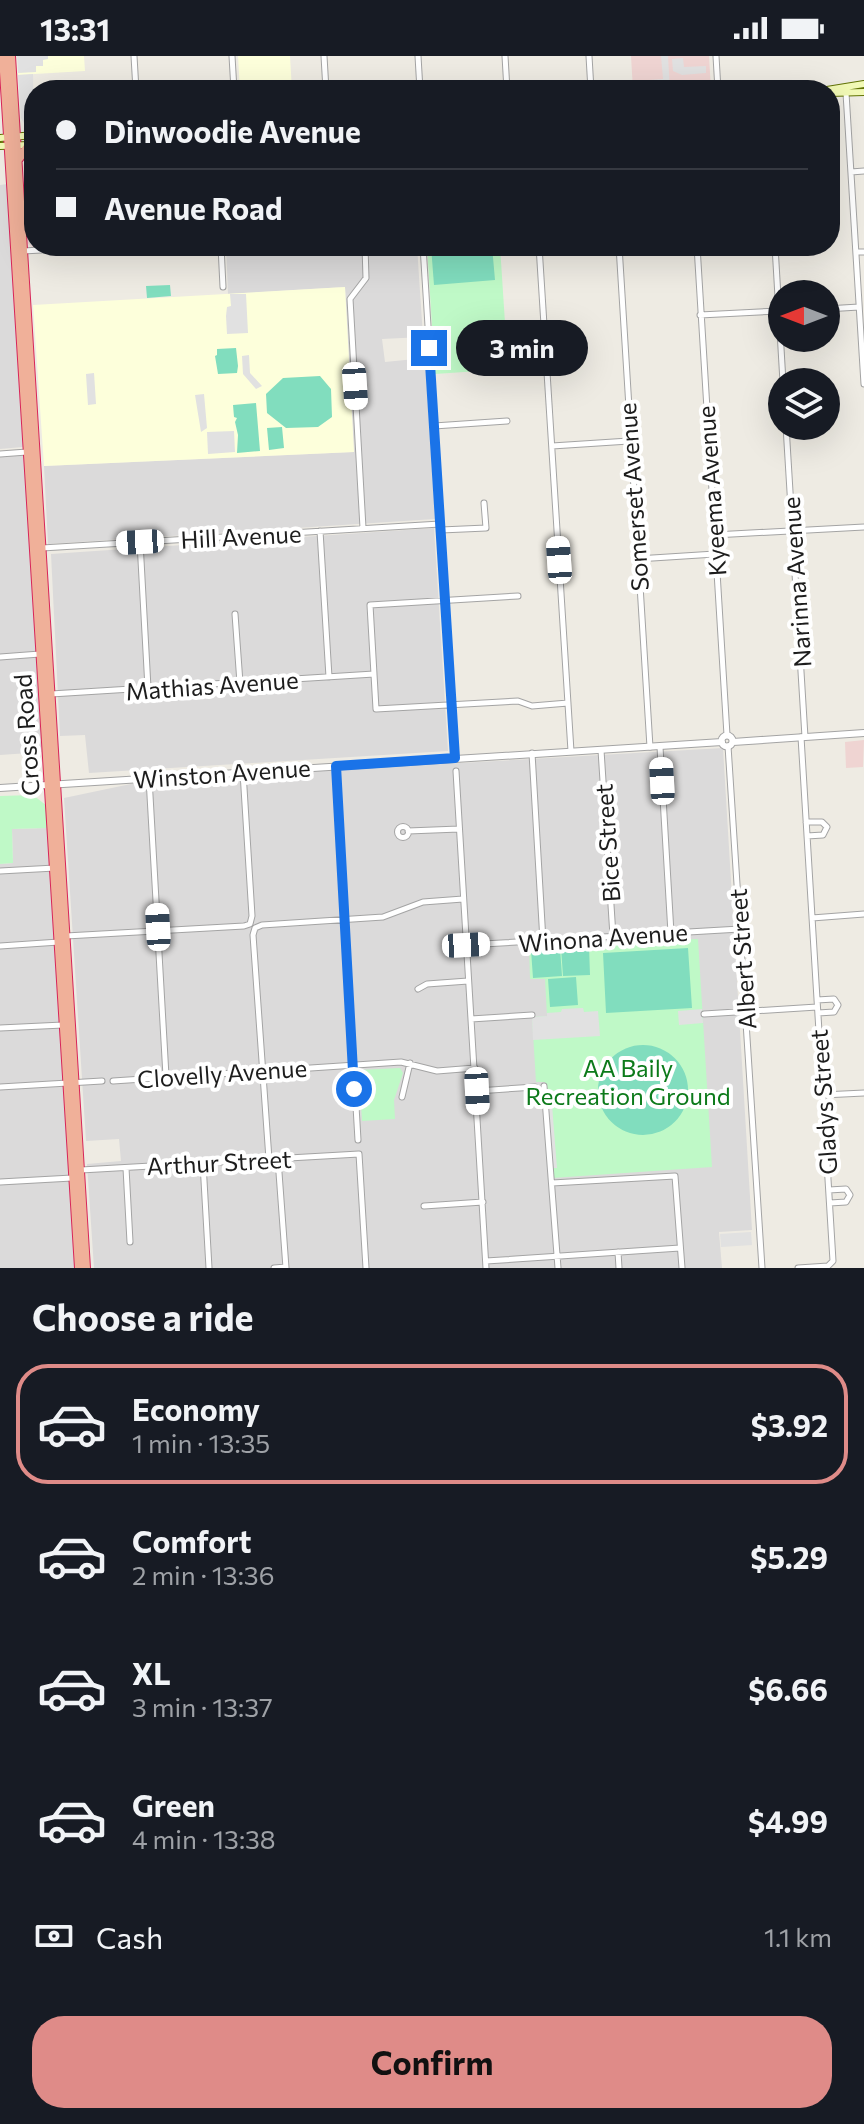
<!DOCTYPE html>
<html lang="en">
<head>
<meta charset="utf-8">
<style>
  :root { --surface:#171b24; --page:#20242c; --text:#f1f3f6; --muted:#9ea1a6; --line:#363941; --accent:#df8b88 }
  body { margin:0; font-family:Commissioner,sans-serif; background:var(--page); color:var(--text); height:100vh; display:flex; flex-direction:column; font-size:30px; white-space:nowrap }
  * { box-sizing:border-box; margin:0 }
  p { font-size:26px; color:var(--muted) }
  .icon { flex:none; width:44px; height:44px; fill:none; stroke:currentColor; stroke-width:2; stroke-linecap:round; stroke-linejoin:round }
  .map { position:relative; height:1212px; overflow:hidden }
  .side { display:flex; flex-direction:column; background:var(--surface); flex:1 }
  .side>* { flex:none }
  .top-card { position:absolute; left:24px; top:24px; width:816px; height:176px; border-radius:32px; box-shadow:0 8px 32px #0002; display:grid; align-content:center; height:176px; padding:0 32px; background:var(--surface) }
  .needle { width:52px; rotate:270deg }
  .fabs { position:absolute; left:768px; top:224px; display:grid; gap:16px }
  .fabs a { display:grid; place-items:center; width:72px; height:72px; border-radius:50%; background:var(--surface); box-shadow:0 8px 32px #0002; font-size:40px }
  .end { position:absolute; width:36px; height:36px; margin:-18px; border:10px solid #1a73e8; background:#fff; box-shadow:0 0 0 4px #fff }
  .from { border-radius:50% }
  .bubble { position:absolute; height:56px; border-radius:28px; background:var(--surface); box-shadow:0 8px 32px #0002; font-size:26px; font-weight:700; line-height:56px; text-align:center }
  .car { position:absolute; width:24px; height:48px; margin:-24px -12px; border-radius:10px; box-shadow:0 0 6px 2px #0007; background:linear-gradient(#fff 24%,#345 0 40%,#fff 0 76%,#345 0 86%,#fff 0) }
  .top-card b { display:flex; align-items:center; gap:28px; height:76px; font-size:30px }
  .top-card b+b { border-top:2px solid var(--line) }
  .top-card i { width:20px; height:20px; background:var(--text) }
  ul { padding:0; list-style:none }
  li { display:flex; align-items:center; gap:24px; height:120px; margin:0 16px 12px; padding:0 16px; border:4px solid transparent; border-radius:32px }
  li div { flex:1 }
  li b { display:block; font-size:30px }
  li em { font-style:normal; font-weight:700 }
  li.on { border-color:var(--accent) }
  li>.icon { width:72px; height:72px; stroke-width:1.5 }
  h2 { padding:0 32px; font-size:36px; line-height:96px }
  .pay { display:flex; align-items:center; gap:20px; height:88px; padding:0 32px; font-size:30px }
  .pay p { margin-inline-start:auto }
  .action { display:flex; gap:16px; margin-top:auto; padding:16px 32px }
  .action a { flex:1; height:92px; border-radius:32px; background:var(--accent); color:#111; font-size:32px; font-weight:700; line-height:92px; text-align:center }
  .status { display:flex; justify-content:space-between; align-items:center; height:56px; padding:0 40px; background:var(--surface); direction:ltr }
  .status svg { height:22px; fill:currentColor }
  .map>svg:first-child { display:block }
  .residential { fill:#dbdada }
  .commercial { fill:#efd4d2 }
  .education { fill:#fdffdb }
  .park { fill:#bff9c7 }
  .pitch { fill:#81ddbe }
  .parking { fill:#e1e1e1 }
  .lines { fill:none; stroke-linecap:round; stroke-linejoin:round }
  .minor-casing { stroke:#a4a4a4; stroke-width:7 }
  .tertiary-casing { stroke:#a4a4a4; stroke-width:8 }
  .secondary-casing { stroke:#627305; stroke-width:8 }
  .trunk-casing { stroke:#d72559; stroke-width:10 }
  .minor { stroke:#fff; stroke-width:5 }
  .tertiary { stroke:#fff; stroke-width:6 }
  .secondary { stroke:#f2f9b6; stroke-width:6 }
  .trunk { stroke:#f0b099; stroke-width:8 }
  .route { stroke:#1a73e8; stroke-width:10 }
  .labels { text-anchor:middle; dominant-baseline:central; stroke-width:8; stroke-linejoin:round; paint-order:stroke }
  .street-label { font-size:24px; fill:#1d1d1d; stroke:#fff }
  .park-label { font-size:24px; fill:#0c7a1a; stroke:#fff }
</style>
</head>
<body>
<div class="status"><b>13:31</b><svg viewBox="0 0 49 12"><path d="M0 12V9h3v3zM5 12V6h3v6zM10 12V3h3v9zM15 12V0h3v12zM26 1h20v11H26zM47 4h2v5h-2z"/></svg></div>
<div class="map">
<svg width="864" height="1212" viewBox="0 0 864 1212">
  <rect width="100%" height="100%" fill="#eeebe3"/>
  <path class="residential" d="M7,128L23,391L0,393V129Z
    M226,190H417L423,281L382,283L385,306L425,302L435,463L48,488L44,410L354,396L345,231L228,238Z
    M24,399L43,696L0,699V400Z
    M434,472L448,695L89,717L85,679L60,680L51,498Z
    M723,692L752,1174L719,1176L722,1212H94L87,1108L121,1105L119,1083L86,1085L64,742L145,725Z
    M48,772L75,1212H0V808L13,807L12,773Z"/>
  <path class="commercial" d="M631,0H709L711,34H633Z
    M34,93V190H52L32,191L27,187L23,110L27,96Z
    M864,684L863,711L846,712L845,686Z"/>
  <path class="education" d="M17,0H84L85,15L18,19Z
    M238,0H290L292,34H240Z
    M345,231L354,396L44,410L33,249Z"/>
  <path class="park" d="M427,190H500L508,313L435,318Z
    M33,739L47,750L48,772L12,773L13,807L0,808V740Z
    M698,883L712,1111L552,1122L545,1026H536L532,961L547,960L545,923H530L529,889Z
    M400,1012L403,1017L394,1044L395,1063L362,1065L359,1014Z"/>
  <path class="pitch" d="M431,190H492L495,224L434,229Z
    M170,229L171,240L147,242L146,230Z
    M236,292L238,310L237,317L218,318L215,300L217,299V293Z
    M320,320L331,333L332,361L318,371L286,372L267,357L266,338L283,322Z
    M256,347L260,395L237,397L238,379L235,366L237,362L234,361L233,349Z
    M282,371L284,392L269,394L267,372Z
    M589,890L590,919L563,920L561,892Z
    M560,892L562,920L533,922L531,894Z
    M688,892L692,952L606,957L603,897Z
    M576,921L578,949L550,951L548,923Z
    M598 1034a45 45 0 1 1 90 0a45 45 0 1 1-90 0Z"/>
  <path class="parking" d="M17,0H48V3L43,4V10H36V16L18,17Z
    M661,0H668L670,34H637L636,25L663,23Z
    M683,2L684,11L706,10V17L682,19L673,15L672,3Z
    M33,18L34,73H31L26,71L21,62L18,19Z
    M30,101H34L35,190H32L29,186L25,109L26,103Z
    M230,238H246L248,277L227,278L226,260L227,251L231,250Z
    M249,299L250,317L262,330L256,333L243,318L242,300Z
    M94,317L96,348L88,349L86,318Z
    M204,338L207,372L201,376L195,339Z
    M234,375L235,396L208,398L207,376Z
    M583,952L584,956L598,955L600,980L533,984L532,961L547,960V957L561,956L562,953Z
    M702,953L703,967L679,969L678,955Z
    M546,1036H551L557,1112H551Z
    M751,1176L752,1189L721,1191L720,1178Z"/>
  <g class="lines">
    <g class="minor-casing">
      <path id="minor" d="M134,0L136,34
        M232,0L234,34
        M324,0L326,34
        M418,0L420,34
        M505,0L507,34
        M589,0L591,34
        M716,0L718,34
        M846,37L864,328
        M851,116L864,115
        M221,190L223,231
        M423,190L455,702
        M539,190L571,695
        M619,190L650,691
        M697,190L727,679
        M775,190L783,326
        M23,195L114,190
        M856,196H864
        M826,253L859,251
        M700,259L779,255
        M434,370L507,365
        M786,370L805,681
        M552,390L629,385
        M0,398L27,396
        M363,472L350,243L366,222L365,190
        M441,474L486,472L484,447
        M320,475L329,621
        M714,479L864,471
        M140,486L148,632
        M42,492L440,468
        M637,503L715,498
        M518,540L370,549L376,653L518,645L532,650L568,647
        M235,558L240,627
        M0,601L40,598
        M51,638L374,618
        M728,690L762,1212
        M660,691L671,877
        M601,694L613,880
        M532,697L543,885
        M336,711L358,1084
        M456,715L486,1212
        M149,722L166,1020
        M806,766H822L827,771L823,779L807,780
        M397.5 776a5.5 5.5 0 1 1 11 0a5.5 5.5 0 1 1-11 0Z
        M408,775L459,773
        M0,815L55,812
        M812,862L864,858
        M66,880L244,870L250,868L252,860L243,716
        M466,889L740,873
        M0,890L59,886
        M418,933L427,928L468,925
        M817,944L834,943L838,949L834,956L818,957
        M704,958L817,951
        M471,963L532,959
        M0,972L63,969
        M113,1025L401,1006L437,1015L475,1012
        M544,1030L558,1212
        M0,1031L102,1025
        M477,1035L535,1031
        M823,1039L864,1037
        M402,1041L410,1007
        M269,1103L253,879L255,872L262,869L383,861L423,846L463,843
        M278,1103L286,1212
        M203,1107L209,1212
        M126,1112L130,1186
        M81,1114L359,1098L366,1212
        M0,1126L72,1122
        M552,1127L675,1120L682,1212
        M829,1134L846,1133L850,1139L846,1146L830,1147
        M424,1150L483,1146
        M618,1196L619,1212
        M486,1205L680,1192
        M274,1212L286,1211
        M798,1212L828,1210L833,1205L801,681"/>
    </g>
    <g class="tertiary-casing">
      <path id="tertiary" d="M721.5 685a5.5 5.5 0 1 1 11 0a5.5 5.5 0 1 1-11 0Z
        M733,686L864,677
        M0,732L722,686"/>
    </g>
    <g class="secondary-casing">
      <path id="secondary" d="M827,34L864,28
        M830,37L864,36
        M0,82L34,79
        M0,90L30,89"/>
    </g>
    <g class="trunk-casing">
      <path id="trunk" d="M3,0L79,1212
        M11,0L86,1212
        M18,104L26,93L34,88"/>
    </g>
    <use href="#minor" class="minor"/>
    <use href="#tertiary" class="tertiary"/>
    <use href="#secondary" class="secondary"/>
    <use href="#trunk" class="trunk"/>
  </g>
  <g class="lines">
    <path class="route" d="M354,1033L336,710L455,702L429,292"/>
  </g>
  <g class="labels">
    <g class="street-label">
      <text transform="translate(711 435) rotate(-94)">Kyeema Avenue</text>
      <text transform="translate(633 441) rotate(-94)">Somerset Avenue</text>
      <text transform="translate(241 480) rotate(-3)">Hill Avenue</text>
      <text transform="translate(796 526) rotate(-94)">Narinna Avenue</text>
      <text transform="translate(212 629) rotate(-4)">Mathias Avenue</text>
      <text transform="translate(26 679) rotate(-94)">Cross Road</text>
      <text transform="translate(222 717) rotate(-4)">Winston Avenue</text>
      <text transform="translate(607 787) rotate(-94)">Bice Street</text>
      <text transform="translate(603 881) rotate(-4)">Winona Avenue</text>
      <text transform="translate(742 903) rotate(-94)">Albert Street</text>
      <text transform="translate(222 1017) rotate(-4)">Clovelly Avenue</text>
      <text transform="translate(823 1046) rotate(-94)">Gladys Street</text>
      <text transform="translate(219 1106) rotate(-3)">Arthur Street</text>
    </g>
    <g class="park-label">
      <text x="628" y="1011">AA Baily<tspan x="628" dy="28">Recreation Ground</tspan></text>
    </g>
  </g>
</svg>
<div class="fabs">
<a><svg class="needle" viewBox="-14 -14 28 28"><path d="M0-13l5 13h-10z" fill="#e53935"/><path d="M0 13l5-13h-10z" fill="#9ea1a6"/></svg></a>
<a><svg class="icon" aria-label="layers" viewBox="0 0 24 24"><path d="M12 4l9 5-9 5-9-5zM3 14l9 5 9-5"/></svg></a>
</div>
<i class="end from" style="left:354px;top:1033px"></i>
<i class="end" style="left:429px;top:292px"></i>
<div class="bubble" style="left:456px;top:264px;width:132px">3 min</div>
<i class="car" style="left:355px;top:330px;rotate:176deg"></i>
<i class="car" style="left:140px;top:486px;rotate:267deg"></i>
<i class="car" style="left:559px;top:504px;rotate:356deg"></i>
<i class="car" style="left:662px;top:725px;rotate:357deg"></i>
<i class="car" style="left:158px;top:871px;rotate:357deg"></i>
<i class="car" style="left:466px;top:889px;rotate:87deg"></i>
<i class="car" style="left:477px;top:1035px;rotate:177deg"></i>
<div class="top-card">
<b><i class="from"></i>Dinwoodie Avenue</b>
<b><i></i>Avenue Road</b>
</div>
</div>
<section class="side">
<h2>Choose a ride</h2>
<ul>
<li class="on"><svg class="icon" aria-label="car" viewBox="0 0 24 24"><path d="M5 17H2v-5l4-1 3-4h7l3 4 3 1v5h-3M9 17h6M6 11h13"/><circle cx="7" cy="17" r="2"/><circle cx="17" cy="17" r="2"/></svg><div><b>Economy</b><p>1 min · 13:35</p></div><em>$3.92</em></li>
<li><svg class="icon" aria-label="car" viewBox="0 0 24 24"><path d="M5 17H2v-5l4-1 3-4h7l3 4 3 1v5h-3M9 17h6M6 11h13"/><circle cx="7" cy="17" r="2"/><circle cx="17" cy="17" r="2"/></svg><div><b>Comfort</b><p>2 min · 13:36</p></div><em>$5.29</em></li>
<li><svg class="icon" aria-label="car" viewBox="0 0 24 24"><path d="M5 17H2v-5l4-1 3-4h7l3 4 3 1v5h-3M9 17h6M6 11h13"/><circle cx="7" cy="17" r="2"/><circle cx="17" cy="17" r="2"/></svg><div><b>XL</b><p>3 min · 13:37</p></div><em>$6.66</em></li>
<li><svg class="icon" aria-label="car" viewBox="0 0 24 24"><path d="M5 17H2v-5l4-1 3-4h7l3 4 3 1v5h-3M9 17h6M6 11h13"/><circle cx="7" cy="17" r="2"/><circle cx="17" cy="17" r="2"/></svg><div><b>Green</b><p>4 min · 13:38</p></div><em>$4.99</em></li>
</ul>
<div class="pay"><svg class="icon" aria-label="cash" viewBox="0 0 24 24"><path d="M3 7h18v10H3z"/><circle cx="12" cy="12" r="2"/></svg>Cash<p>1.1 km</p></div>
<div class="action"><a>Confirm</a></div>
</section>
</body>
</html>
